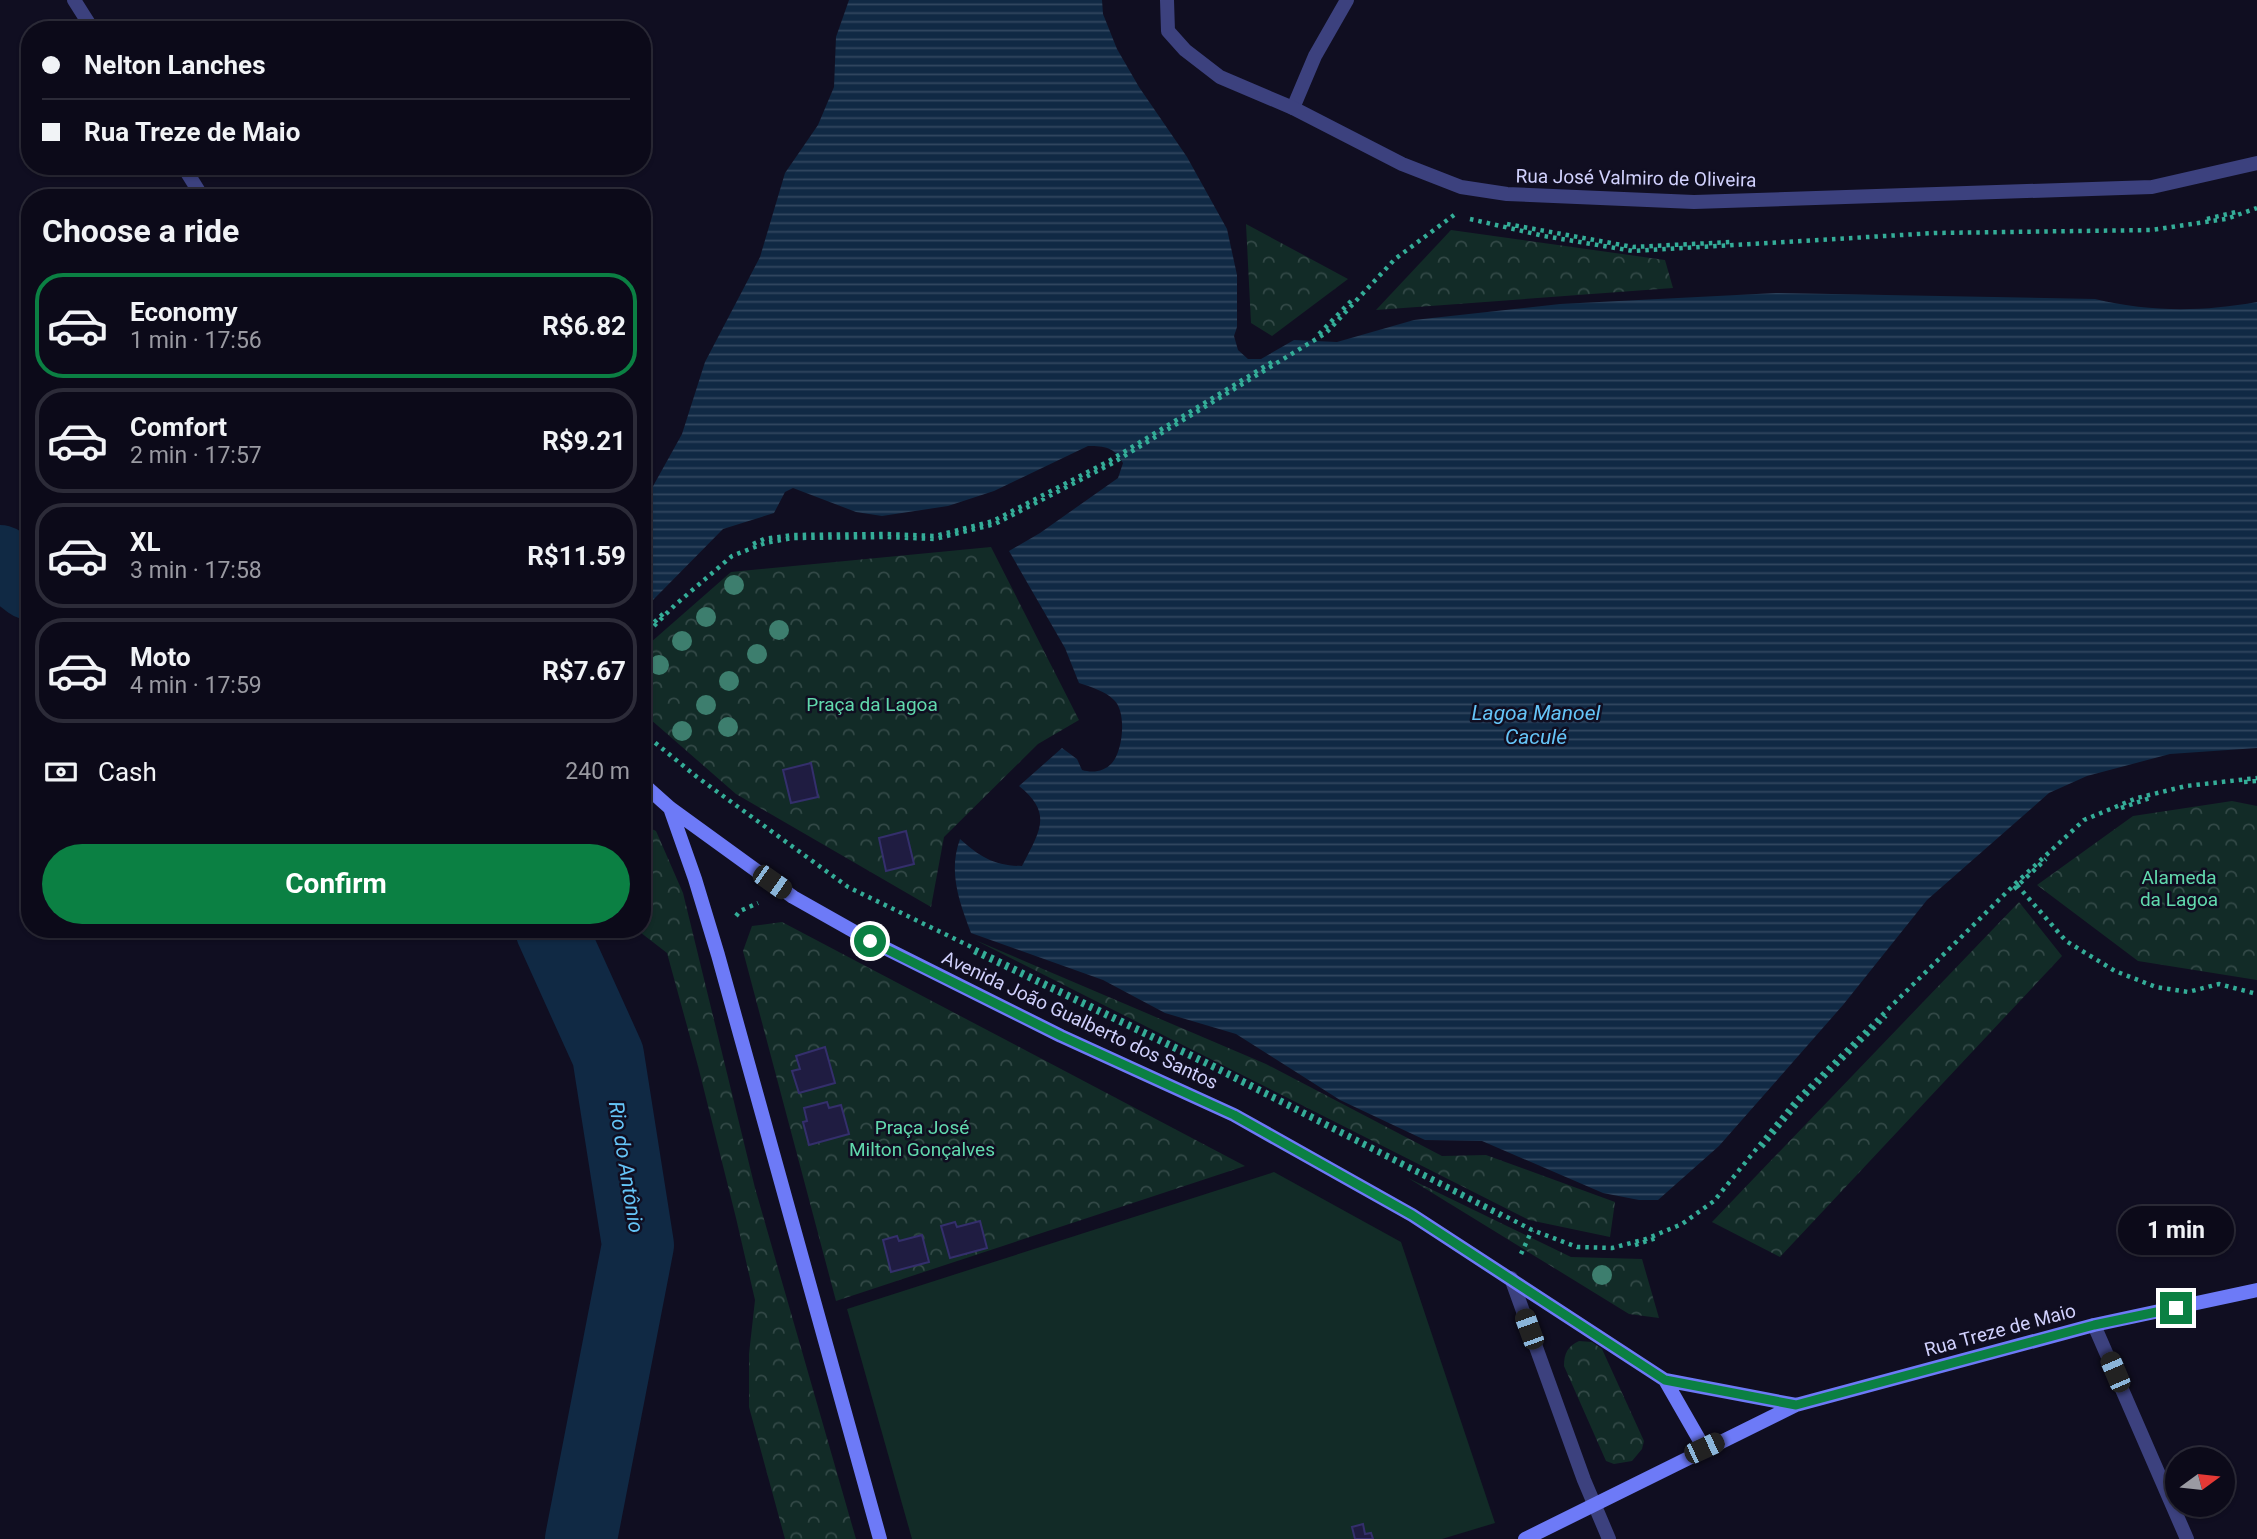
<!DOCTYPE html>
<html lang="en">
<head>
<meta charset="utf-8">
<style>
  :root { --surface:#0c0a19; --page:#1a1826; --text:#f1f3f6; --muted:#9a9aa2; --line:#2c2b38; --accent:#0b8043 }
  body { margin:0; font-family:Roboto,sans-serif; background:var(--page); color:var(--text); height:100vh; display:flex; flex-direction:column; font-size:26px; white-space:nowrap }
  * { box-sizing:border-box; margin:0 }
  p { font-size:23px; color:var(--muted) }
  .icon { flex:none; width:38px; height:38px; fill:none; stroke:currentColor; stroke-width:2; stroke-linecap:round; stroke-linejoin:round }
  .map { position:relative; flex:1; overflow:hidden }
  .side { position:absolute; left:21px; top:189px; width:630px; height:749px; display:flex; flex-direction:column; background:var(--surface); border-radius:28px; box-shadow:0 2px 5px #0004,0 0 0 2px var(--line) }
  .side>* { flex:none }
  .guide { position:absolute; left:21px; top:21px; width:630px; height:154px; border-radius:28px; box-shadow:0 2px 5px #0004,0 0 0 2px var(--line); display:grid; align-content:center; height:154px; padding:0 21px; background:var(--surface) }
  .needle { width:46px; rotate:75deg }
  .tools { position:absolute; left:2165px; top:1447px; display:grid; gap:14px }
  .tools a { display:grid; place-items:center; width:70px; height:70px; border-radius:50%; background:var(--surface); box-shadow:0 2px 5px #0004,0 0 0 2px var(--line); font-size:35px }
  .end { position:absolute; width:32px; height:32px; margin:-16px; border:9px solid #0b8043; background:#fff; box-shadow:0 0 0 4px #fff }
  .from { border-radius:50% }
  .bubble { position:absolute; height:49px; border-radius:24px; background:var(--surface); box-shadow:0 2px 5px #0004,0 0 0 2px var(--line); font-size:23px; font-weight:700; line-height:49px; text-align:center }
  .car { position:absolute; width:21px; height:42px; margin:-21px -10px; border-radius:9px; box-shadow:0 0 5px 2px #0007; background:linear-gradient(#222 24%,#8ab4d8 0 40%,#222 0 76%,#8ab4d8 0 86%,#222 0) }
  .guide b { display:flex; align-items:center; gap:24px; height:66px; font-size:26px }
  .guide b+b { border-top:2px solid var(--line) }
  .guide i { width:18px; height:18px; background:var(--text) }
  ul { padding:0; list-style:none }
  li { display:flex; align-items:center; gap:21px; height:105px; margin:0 14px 10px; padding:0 7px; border:4px solid var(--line); border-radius:28px }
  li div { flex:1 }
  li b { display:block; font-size:26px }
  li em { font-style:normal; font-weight:700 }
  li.selected { border-color:var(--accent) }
  li>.icon { width:63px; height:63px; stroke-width:1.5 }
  h2 { padding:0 21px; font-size:32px; line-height:84px }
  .pay { display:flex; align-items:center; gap:18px; height:77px; padding:0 21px; font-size:26px }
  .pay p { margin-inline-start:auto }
  .primary-button { display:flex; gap:14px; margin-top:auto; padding:14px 21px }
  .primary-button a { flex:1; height:80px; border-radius:42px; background:var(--accent); color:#fff; font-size:28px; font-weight:700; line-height:80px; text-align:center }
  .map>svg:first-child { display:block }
  .park { fill:url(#park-crowns) }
  .pitch { fill:#122b27 }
  .water { fill:url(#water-rules) }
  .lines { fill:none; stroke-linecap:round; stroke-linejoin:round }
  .river { stroke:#102944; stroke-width:72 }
  .building { fill:#1f1c41; stroke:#342f6c; stroke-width:2 }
  .path { stroke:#34ad98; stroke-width:4.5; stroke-dasharray:3.5 5; stroke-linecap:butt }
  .lane { stroke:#3c417e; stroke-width:14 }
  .street { stroke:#3c417e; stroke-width:14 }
  .secondary { stroke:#6d7af7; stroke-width:14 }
  .tree { fill:#3d7e6e }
  .route { stroke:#0b8043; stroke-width:9 }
  .labels { text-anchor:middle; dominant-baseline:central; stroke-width:5; stroke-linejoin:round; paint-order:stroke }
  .street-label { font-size:19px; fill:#d1d1fd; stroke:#100e21 }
  .park-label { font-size:19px; fill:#61d9ad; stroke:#100e21 }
  .water-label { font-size:21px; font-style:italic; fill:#65c4f7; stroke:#100e21 }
</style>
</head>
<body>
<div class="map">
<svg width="2257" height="1539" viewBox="0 0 2257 1539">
  <defs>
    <pattern id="park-crowns" width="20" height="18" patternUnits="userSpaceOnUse" patternTransform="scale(1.75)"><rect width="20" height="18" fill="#122b27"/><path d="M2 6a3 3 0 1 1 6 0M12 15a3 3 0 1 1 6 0" fill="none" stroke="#334947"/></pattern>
    <pattern id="water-rules" width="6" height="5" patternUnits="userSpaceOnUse" patternTransform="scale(1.75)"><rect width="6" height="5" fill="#102944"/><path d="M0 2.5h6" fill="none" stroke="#324760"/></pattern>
  </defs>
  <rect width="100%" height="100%" fill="#100e21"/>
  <path class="park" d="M1246,224L1348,279L1272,336L1251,323Z
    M1451,230L1665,260L1673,288L1376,310Z
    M991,547L1079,720L1038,744L944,837L931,907L736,794L642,712V650L731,572Z
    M2232,801L2257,806V980L2138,961L2037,885L2133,816Z
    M642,824L656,831L683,893L755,1188L856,1539H785L749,1407V1354L755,1300L736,1218L698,1066L667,953L636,929H642Z
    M2019,902L2062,956L1780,1257L1712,1222Z
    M782,922L1245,1166L836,1301L743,951L752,926Z
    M975,940L1266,1064L1442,1156L1486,1155L1615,1202L1610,1237L1529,1220Z
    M1408,1178L1571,1257L1642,1259L1659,1318L1629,1314Z
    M1579,1341L1592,1342L1602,1349L1644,1441L1642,1449L1632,1461L1614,1464L1606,1461L1564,1366C1564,1353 1568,1346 1579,1341Z"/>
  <path class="pitch" d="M1274,1172L1401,1242L1495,1523L1442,1539H912L847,1309Z"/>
  <path class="water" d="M849,0H1102L1103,14L1117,49L1139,87L1187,157L1227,229L1237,275V327L1234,336L1238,350L1248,359H1261L1294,340L1337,342L1414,320L1560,304L1776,293L2095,299C2150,312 2201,312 2257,302V748L2170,754L2087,776L2049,793L1927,900L1843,1005L1719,1146L1658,1200H1639L1603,1193L1482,1141L1425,1140L1340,1100L1236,1034L1165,1013L1103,980L971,933C959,901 948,872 960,839C980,857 995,866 1022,866C1039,832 1054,814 1019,786L1062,748L1077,759L1082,770C1092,773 1104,772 1112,763C1123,751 1127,712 1114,700C1105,691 1091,687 1079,683L1065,648L1009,551L1040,533L1118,478L1123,463C1114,447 1105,446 1088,446L994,491L948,506L882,516L856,512L793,488L785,492L774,513L723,529L653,600L642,608V506L682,434L705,362L760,257L785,173L818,125L834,87L836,37Z"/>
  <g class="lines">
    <path class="river" d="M0,561L30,584
      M551,929L608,1055L638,1245L581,1539"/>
  </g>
  <path class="building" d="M811,763L818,797L791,803L783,770Z
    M906,831L914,864L886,871L879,838Z
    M825,1047L835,1083L799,1093L792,1071L800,1069L796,1056Z
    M827,1102L829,1108L841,1105L849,1134L809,1145L803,1122L807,1121L804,1108Z
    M980,1221L987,1248L950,1258L941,1226L955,1222L957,1227Z
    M922,1235L929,1262L891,1272L883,1240L897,1236L899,1241Z
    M1363,1524L1365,1534L1371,1533L1373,1539H1355L1352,1527Z"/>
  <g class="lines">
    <path class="path" d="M1470,219L1544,236L1633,251L1935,233L2152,230L2226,219L2257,208
      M2207,219L2236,212
      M1507,224L1633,247L1731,242
      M1319,334L1354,298
      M753,544L764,539L792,535L887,534L935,536L993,521L1109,461L1272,362
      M642,634L666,611
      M642,638L675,605L732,556L765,543L793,538L887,537L935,539L995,524L1111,464L1326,333L1395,259L1454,215
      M642,732L697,777L848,887L1212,1064L1532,1230L1577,1247L1612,1248L1646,1239L1682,1224L1714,1201L1797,1099L2015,884L2084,820L2137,798L2186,786L2257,778
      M2244,782L2257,781
      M2121,808L2153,797
      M2017,885L2066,941L2115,971L2156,987L2188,992L2219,984L2257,994
      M2014,889L2046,859
      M736,916L740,911L758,903
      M974,952L1211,1067L1501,1216
      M1762,1147L1800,1101L1886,1016
      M1635,1245L1656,1238
      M1521,1254L1532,1230"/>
    <path class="lane" d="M1293,108L1315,56L1347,0"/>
    <path class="street" d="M74,0L93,30
      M1167,0L1168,31L1185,50L1220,77L1293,108L1402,164L1461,187L1507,194L1694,202L2152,187L2257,163
      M183,166L203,198
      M1511,1278L1584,1480L1609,1539
      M2094,1325L2187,1539"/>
    <path class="secondary" d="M642,783L670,808L793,897L871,941L1061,1036L1234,1115L1412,1215L1665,1380L1704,1448
      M670,808L695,879L718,955L880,1539
      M1665,1380L1796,1405
      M1525,1539L1796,1405L2094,1325L2257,1290"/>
  </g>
  <g class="tree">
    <circle cx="734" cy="585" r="10"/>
    <circle cx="706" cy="617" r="10"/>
    <circle cx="779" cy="630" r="10"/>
    <circle cx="682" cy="641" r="10"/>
    <circle cx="757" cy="654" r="10"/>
    <circle cx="659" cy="665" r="10"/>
    <circle cx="729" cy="681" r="10"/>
    <circle cx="706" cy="705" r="10"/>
    <circle cx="728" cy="727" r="10"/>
    <circle cx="682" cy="731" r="10"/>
    <circle cx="1602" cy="1275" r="10"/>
  </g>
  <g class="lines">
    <path class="route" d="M870,941L1061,1036L1234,1115L1412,1215L1665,1380L1796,1405L2094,1325L2176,1308"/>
  </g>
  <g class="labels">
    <g class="street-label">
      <text transform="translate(1636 178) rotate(1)">Rua José Valmiro de Oliveira</text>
      <text transform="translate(1080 1020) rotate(25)">Avenida João Gualberto dos Santos</text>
      <text transform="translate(2000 1330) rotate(-15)">Rua Treze de Maio</text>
    </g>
    <g class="park-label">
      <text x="872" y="704">Praça da Lagoa</text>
      <text x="2179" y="877">Alameda<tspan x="2179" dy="22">da Lagoa</tspan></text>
      <text x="922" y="1127">Praça José<tspan x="922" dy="22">Milton Gonçalves</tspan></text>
    </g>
    <g class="water-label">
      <text x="1536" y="713">Lagoa Manoel<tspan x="1536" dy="24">Caculé</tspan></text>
      <text transform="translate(626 1167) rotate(81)">Rio do Antônio</text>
    </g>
  </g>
</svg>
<div class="tools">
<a><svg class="needle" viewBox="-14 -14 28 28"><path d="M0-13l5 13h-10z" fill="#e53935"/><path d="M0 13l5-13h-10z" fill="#9a9aa2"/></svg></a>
</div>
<i class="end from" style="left:870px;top:941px"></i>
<i class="end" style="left:2176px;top:1308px"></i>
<div class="bubble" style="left:2118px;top:1206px;width:116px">1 min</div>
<i class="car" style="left:772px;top:882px;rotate:125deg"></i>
<i class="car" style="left:1529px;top:1329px;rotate:340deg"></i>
<i class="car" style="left:2115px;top:1372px;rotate:337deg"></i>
<i class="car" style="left:1704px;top:1448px;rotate:65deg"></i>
<div class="guide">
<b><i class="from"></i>Nelton Lanches</b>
<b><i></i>Rua Treze de Maio</b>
</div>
<section class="side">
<h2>Choose a ride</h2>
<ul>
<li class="selected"><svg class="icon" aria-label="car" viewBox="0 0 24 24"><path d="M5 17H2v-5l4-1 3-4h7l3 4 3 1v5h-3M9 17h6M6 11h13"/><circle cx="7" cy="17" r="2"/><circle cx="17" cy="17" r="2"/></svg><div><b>Economy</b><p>1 min · 17:56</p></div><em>R$6.82</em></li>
<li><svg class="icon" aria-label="car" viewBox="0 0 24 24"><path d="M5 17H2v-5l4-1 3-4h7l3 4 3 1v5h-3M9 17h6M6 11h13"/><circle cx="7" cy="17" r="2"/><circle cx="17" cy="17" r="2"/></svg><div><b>Comfort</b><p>2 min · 17:57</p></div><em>R$9.21</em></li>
<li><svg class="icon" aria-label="car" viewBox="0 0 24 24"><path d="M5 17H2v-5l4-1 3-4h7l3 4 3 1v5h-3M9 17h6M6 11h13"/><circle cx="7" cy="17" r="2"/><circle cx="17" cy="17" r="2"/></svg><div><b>XL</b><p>3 min · 17:58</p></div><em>R$11.59</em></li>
<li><svg class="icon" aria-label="car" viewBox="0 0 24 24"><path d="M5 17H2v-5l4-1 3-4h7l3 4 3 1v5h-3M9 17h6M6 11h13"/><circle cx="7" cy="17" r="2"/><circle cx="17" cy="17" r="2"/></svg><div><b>Moto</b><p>4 min · 17:59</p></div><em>R$7.67</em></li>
</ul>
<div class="pay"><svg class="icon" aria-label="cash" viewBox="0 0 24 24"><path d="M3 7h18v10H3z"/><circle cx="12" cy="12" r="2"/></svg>Cash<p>240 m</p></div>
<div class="primary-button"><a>Confirm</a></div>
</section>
</div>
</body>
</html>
